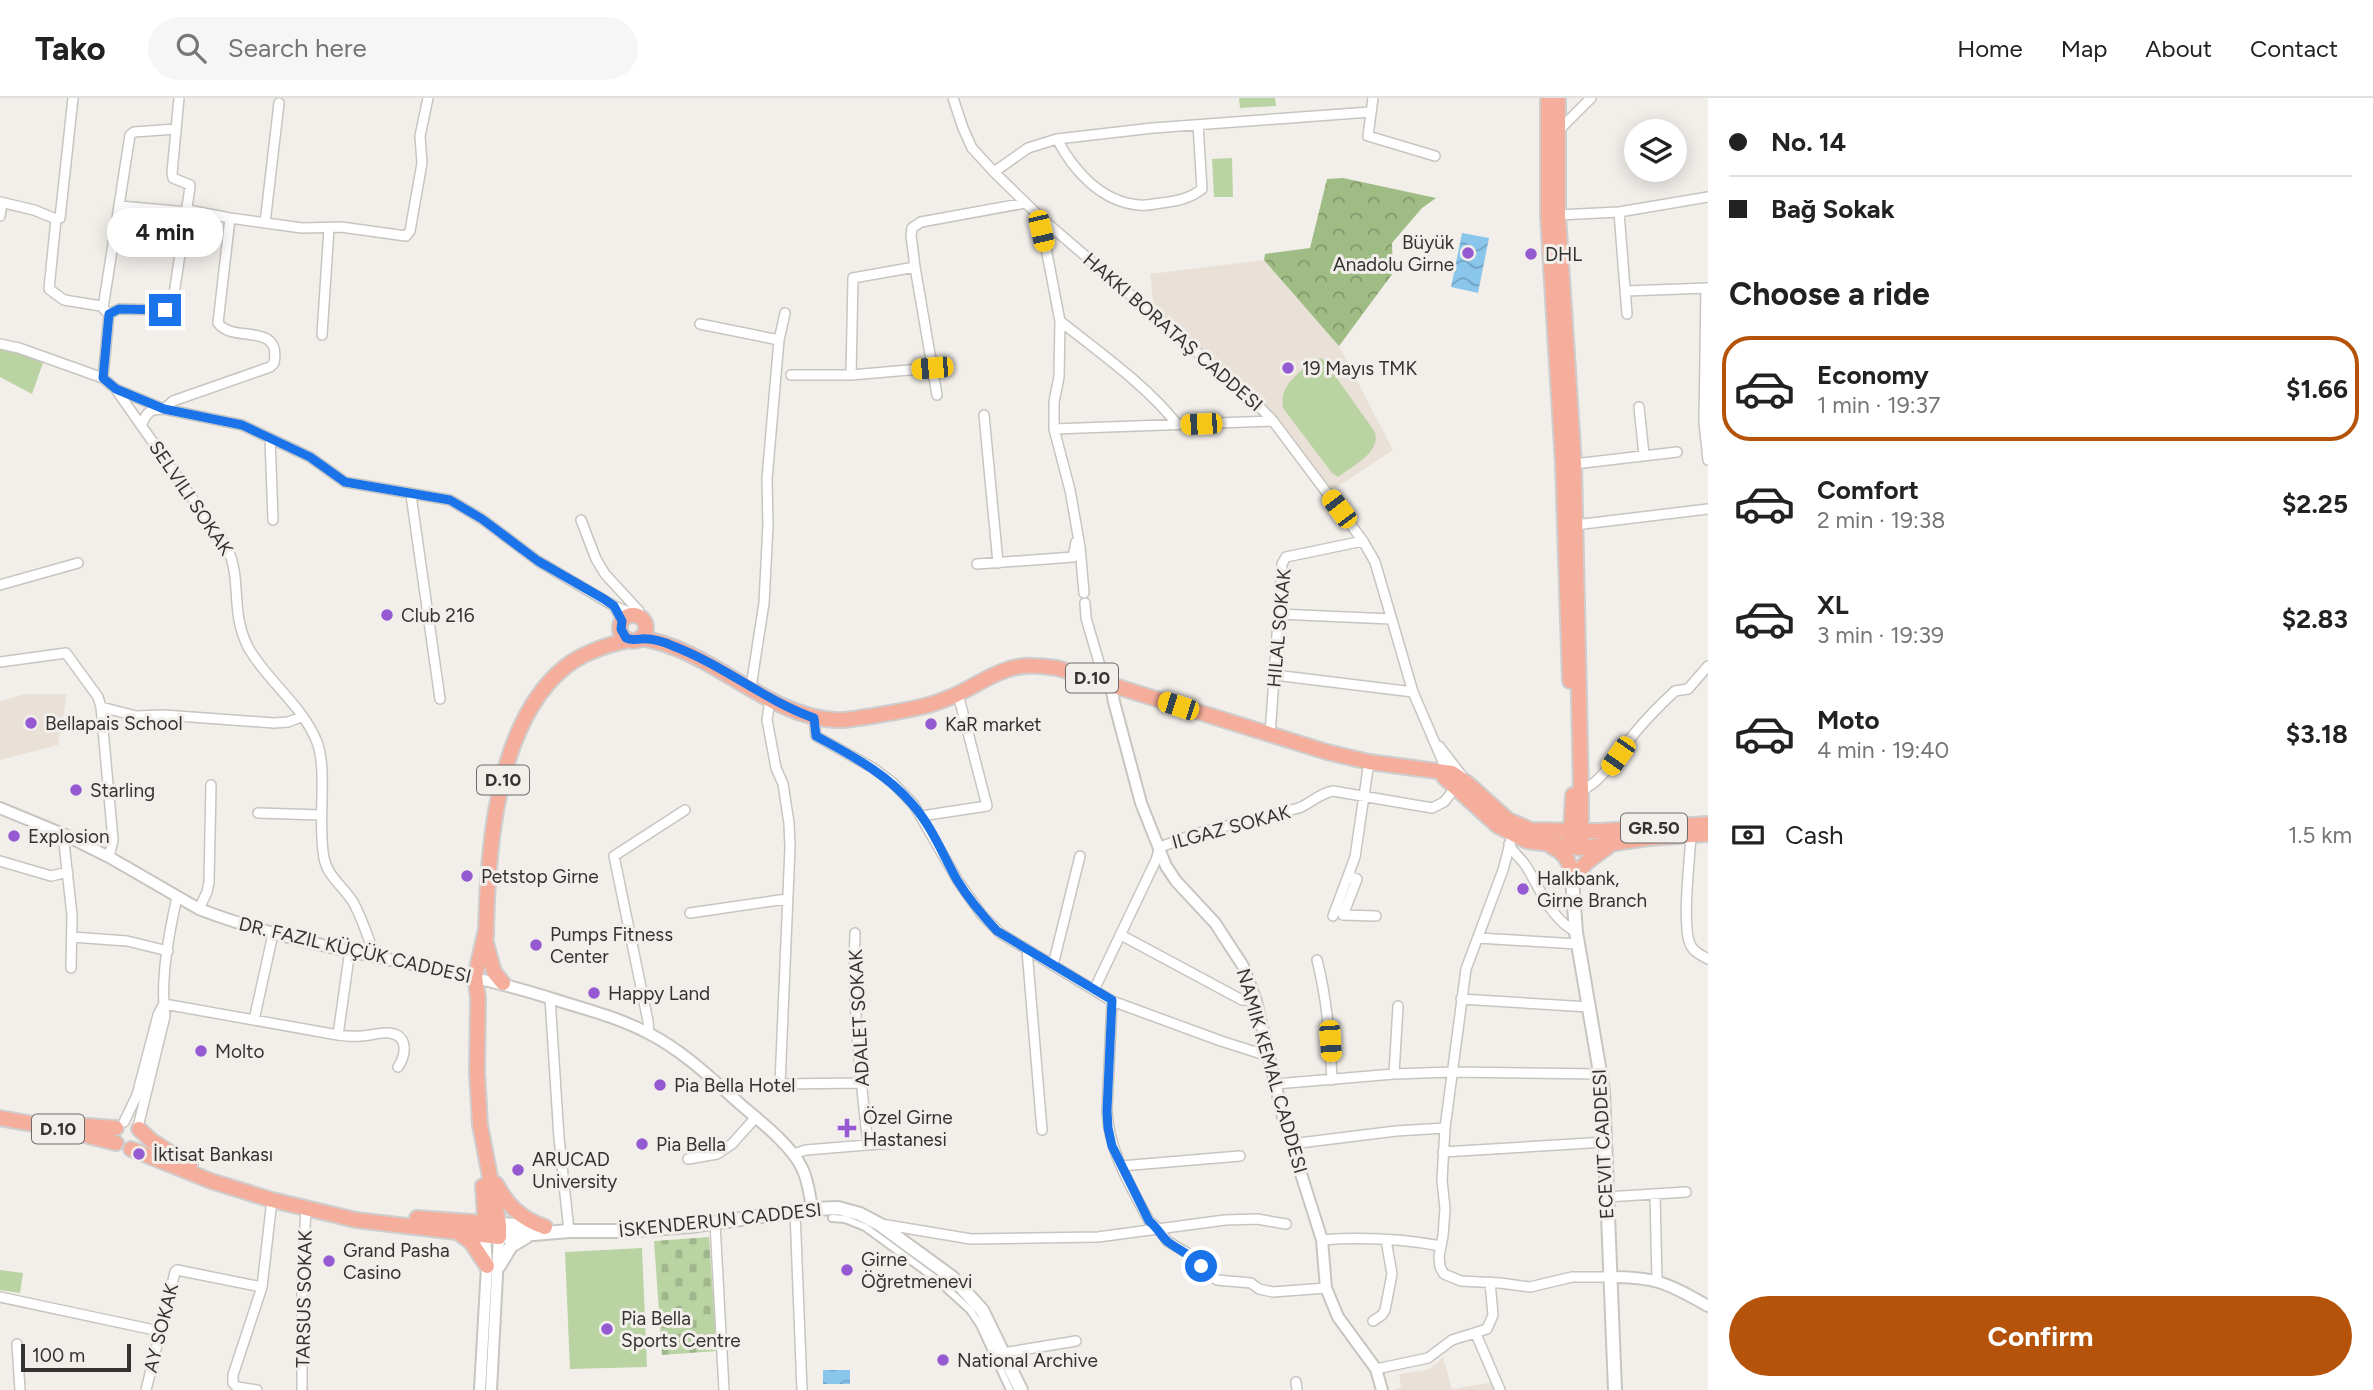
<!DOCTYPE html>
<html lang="en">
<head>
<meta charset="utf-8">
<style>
  :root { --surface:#fff; --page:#f6f6f6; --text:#222; --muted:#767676; --line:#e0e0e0; --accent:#b45309 }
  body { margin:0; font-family:Figtree,sans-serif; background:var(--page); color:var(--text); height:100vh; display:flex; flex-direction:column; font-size:26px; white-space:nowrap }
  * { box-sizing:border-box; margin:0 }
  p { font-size:23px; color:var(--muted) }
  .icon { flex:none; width:38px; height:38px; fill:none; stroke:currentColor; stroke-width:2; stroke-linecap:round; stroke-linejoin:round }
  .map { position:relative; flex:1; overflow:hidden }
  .panel { display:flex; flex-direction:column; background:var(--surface); width:665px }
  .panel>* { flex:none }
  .hud { display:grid; align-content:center; height:154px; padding:0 21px; background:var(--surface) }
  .fabs { position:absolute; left:1624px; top:21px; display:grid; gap:14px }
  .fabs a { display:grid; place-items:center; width:63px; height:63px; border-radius:50%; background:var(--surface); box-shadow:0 4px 18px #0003; font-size:35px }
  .scale { position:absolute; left:21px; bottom:18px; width:110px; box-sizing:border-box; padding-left:7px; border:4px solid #343332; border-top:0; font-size:19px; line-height:24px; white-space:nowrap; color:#343332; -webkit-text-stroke:5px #f2efeb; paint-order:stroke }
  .end { position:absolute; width:32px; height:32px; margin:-16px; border:9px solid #1a73e8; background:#fff; box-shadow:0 0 0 4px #fff }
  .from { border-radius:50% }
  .bubble { position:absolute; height:49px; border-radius:24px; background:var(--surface); box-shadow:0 4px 18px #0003; font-size:23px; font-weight:700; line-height:49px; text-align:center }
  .car { position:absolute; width:21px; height:42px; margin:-21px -10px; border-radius:9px; box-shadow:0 0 5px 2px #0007; background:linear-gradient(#f5c518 24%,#345 0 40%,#f5c518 0 76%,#345 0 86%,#f5c518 0) }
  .hud b { display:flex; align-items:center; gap:24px; height:66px; font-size:26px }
  .hud b+b { border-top:2px solid var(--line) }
  .hud i { width:18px; height:18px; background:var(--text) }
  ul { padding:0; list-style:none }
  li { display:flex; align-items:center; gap:21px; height:105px; margin:0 14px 10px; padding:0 7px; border:4px solid transparent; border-radius:28px }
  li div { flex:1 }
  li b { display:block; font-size:26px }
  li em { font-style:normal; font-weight:700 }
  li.selected { border-color:var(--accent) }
  li>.icon { width:63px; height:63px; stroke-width:1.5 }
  h2 { padding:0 21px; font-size:32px; line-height:84px }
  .pay { display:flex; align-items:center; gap:18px; height:77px; padding:0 21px; font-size:26px }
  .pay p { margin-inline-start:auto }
  .action { display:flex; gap:14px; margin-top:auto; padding:14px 21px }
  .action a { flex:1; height:80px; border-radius:42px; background:var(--accent); color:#fff; font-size:28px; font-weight:700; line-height:80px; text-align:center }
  header { display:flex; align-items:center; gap:42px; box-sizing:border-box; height:98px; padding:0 35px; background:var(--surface); border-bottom:2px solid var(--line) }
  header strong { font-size:33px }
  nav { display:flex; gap:38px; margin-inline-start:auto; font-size:24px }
  .search { width:490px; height:63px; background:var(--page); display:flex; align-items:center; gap:18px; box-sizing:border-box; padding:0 24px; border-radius:38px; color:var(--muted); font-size:26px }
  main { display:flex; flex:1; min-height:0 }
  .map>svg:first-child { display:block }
  .built { fill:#e9e1d8 }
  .forest { fill:url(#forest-crowns) }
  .cemetery { fill:url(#cemetery-stones) }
  .park { fill:#bad3a3 }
  .water { fill:url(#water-waves) }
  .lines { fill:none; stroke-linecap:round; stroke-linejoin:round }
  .pedestrian-casing { stroke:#c8c5c1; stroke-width:10 }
  .minor-casing { stroke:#c8c5c1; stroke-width:12 }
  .tertiary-casing { stroke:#c8c5c1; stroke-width:14 }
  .secondary-casing { stroke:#c8c5c1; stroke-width:16 }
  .primary-casing { stroke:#cecece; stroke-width:18 }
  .pedestrian { stroke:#fff; stroke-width:6 }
  .minor { stroke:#fff; stroke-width:9 }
  .tertiary { stroke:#fff; stroke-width:10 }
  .secondary { stroke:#fff; stroke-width:12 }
  .primary { stroke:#f6ae9c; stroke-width:14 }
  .route { stroke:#1a73e8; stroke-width:9 }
  .poi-dot { fill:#9559d1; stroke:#f2efeb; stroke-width:2.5 }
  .labels { text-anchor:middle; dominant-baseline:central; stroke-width:6; stroke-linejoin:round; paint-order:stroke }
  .shield { fill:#f2efeb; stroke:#6d6b6a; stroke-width:2 }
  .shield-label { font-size:18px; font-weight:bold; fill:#343332 }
  .poi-label { font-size:19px; fill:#343332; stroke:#f2efeb; text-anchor:start }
  .street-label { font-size:19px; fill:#343332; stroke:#f2efeb }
</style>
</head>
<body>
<header>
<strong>Tako</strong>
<div class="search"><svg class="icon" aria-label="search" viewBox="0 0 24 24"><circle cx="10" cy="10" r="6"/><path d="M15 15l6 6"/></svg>Search here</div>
<nav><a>Home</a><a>Map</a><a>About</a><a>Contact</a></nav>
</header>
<main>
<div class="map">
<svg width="1708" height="1292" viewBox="0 0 1708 1292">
  <defs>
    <pattern id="forest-crowns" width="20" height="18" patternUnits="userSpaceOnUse" patternTransform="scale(1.75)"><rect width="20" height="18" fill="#a0bc85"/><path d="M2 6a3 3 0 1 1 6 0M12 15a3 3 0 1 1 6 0" fill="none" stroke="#83996d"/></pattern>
    <pattern id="cemetery-stones" width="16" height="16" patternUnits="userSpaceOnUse" patternTransform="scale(1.75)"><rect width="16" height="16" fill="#bad3a3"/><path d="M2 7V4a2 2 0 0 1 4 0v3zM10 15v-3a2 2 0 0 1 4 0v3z" fill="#a0b68d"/></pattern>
    <pattern id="water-waves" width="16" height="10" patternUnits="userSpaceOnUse" patternTransform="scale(1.75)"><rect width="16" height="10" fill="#8ac6ec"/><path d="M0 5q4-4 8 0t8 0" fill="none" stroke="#72a1c0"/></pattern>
  </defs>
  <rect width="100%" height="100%" fill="#f2efeb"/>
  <path class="built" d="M1264,162L1339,248L1393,352L1331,393L1255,293L1155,217L1150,176Z
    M25,596H67L58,647L0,662V603Z
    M1443,1259L1452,1291L1494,1284L1498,1292H1394L1401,1289L1399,1276L1430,1271Z"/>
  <path class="forest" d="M1343,80L1436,100L1422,110L1392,145L1393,175L1339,248L1264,162L1265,156L1310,150L1327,81Z"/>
  <path class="cemetery" d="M709,1139L717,1253L662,1257L654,1143Z"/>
  <path class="park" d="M1239,0H1275L1276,8L1240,10Z
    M1232,60L1233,99H1214L1212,61Z
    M3,249L44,262L32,296L0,279V251Z
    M1317,260L1323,261L1375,334C1381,355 1353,367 1338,379L1332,375L1283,310C1279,285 1300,275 1317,260Z
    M642,1150L647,1269L570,1271L565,1154Z
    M0,1172L23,1175L20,1195L0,1192Z"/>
  <path class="water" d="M1462,135L1489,140L1478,195L1451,189Z
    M823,1272H850V1286H823Z"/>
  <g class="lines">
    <g class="pedestrian-casing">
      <path id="pedestrian" d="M832,1120L845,1121L865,1129L936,1181L970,1212L980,1227L1010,1292"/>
    </g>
    <g class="minor-casing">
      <path id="minor" d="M73,0L60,120L56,121L49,191L64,202L101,208L109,216
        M953,0L963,30L972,50L994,74L1040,119L1255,304L1273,323L1363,443L1375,464L1413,594L1449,678
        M1373,0L1368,38L1435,58
        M1558,33L1591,0
        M1057,41C1073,72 1101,104 1139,107C1146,108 1154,106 1161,105C1177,103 1189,101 1202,91L1198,27
        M994,74L1028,50L1057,41L1153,30L1370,14
        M0,104L34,112L56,121
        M120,108L187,114
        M188,112L230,120L302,130L341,129L406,138L410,133L422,65L420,38L428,0
        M1619,114L1627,216
        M1558,117L1619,114L1708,99
        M0,118L2,105
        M1040,119L1060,223L1059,279L1054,304V331L1070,392L1080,449L1084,495
        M265,125L279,5
        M1706,190L1704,324L1708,362
        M1626,193L1708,190
        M103,210L130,37L134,34L176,31
        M109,216L119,211L165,212L173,203L190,89V87L173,80L172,75L179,0
        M1060,223C1100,255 1145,286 1177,326
        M700,226L779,242
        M322,237L329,130
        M0,246L19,250L103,280L116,291L164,311L242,327L310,359L345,384L450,402L482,421L538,463L614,508L636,517
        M791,277H851L932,270
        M851,277L853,180L915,169
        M103,280L109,216
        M117,293L228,451C242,484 230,513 248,549C266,582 303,608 317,644C328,673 317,726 324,760C327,778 344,789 353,804C363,821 367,840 376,858
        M937,297L915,169L911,137L912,130L921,124L1025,105
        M1639,309L1644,357
        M984,317L998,465
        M142,326C147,313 151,311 164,311L173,303L270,269L274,265C282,223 233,246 218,225L230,120
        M1054,331L1273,323
        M270,340L273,422
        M1574,366L1677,354
        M411,397L440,601
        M581,422L596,461L605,476L639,513V518
        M1575,427L1708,411
        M977,466L1073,459L1076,444
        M0,487L78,465
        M1085,505L1086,520L1105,585
        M614,508L622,523
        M1278,516L1391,521
        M0,564L66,555L98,599L101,609L113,742L109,759
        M1275,577L1413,594
        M751,589L764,505L768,427L767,381L779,242L785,215
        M770,601L767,622L776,670L783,686L789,725L790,749L780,986L861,985
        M101,609L136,618L164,617L274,625L288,624L301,619
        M814,620L816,638L873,670L892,684L914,707L958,783L982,817L1000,835L1112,903L1221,943L1268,958
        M1270,637L1282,466L1286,459L1363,443
        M1439,648L1462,678
        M1581,693C1604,682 1614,660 1630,641C1643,624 1659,608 1675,593L1688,591L1708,568
        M258,715L321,717
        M921,718L987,708L958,596
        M63,736L72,817L71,870
        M1691,737C1690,760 1681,830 1691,848C1695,855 1701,857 1708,861
        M1512,738L1503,772L1466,871L1445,1030L1442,1082L1445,1111L1443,1138L1439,1158L1440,1169L1444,1176L1461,1183L1500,1185L1530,1189L1572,1179H1609
        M1509,746C1513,755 1520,759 1526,768C1541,792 1550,820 1576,834
        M0,763L51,778L68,774
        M1349,778L1357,781L1343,817L1376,818
        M199,811L207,794L209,784L211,687
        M690,815L786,801
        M1333,818L1355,759L1369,664
        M855,835C852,906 860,976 868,1047
        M1121,837L1242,902L1256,903
        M72,839L127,843L168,853
        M1478,840L1578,846
        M1027,852L1042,1032
        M1317,862C1327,901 1330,941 1332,982
        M1053,867L1080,758
        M1094,892L1156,762L1160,749L1198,735L1299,710C1311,705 1320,695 1333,693L1432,710L1444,704L1456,689
        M550,900L559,1040L569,1133
        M1461,901L1589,909
        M1112,903L1107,1013C1109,1054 1130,1087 1149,1123L1159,1131L1167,1143L1194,1159L1208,1176L1217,1182L1251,1185L1259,1191L1273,1194L1326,1190
        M164,906L338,937C346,938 353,939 361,938C370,938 380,934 389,935C409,937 406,957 398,969
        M254,922L273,836
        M649,935L648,923L614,758L685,712
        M338,937L350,852
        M1394,976L1398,908
        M1275,986L1394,976L1453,974L1601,976
        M124,1024L137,997L158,917L163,907
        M138,1029L165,918C160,881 169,835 177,799
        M1291,1046L1396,1033L1445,1030
        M1443,1054L1606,1044
        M793,1056L806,1052L891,1045
        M688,1061L717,1056L732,1046L756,1019
        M1121,1068L1240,1058
        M1655,1096L1657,1182
        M1606,1099L1686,1094
        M795,1113L802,1292
        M715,1125L724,1292
        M881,1126L971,1141L1098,1139L1225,1122L1257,1121L1286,1126
        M1322,1142C1361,1139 1402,1141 1441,1148
        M0,1199L159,1233
        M1373,1223L1382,1217L1385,1212L1392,1176L1386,1142
        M1476,1236L1500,1292
        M17,1246L20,1292
        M1003,1255L1076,1243
        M1376,1271L1428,1260L1452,1242L1487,1231L1493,1217L1490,1184
        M1296,1284L1297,1292
        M146,1292L175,1174L177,1172L262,1189
        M257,1292L237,1289L233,1285V1277L262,1189L272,1102
        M302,1292V1185L306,1110"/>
    </g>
    <g class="tertiary-casing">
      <path id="tertiary" d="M1111,587L1114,604L1141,705L1166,768L1176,783L1215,825L1243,868L1256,903L1283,1019L1322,1142L1326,1190L1338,1219L1376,1271L1382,1292
        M0,710L63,736L109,759L199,811C313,855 437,864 553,901C585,911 617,919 648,935C682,952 711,980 740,1006C760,1023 791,1047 802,1070C808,1082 810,1098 812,1111
        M1609,1179C1657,1179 1667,1185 1708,1208
        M480,1292L487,1168L485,1138
        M491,1292L499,1139"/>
    </g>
    <g class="secondary-casing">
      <path id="secondary" d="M1571,767L1576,834L1603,992L1615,1292
        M499,1126L541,1128
        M499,1139L569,1133H623L691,1128L812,1111L838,1110L860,1116L879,1126L953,1180L982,1212L1021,1292
        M499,1168L511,1148L526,1139"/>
    </g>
    <g class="primary-casing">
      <path id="primary" d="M1548,0V118L1563,366L1570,583
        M1558,0V117L1574,366L1581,693V750
        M620 530a13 13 0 1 1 26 0a13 13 0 1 1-26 0Z
        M640,540C713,551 766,619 836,622C848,623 861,619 873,618C900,613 926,610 951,599C970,591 989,577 1009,571C1024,566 1041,568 1057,570L1327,654L1369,664L1452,675L1467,685L1508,722L1531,732L1599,733L1708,726
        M1444,679L1498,728L1527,743L1581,750L1649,740L1708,736
        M1552,749C1563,753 1569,763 1572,774
        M1570,750L1573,697
        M1578,774L1587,764L1610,747
        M486,839C487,756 495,626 565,569C584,554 606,547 629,542
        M486,845L494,874L503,885
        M0,1020L61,1031L116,1045
        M74,1027L116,1030
        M139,1031L152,1043L190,1067
        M131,1051L211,1083L272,1102L356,1122L499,1139V1126L480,1027L477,975L478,899L475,879L486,831
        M496,1086C508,1108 521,1121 545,1129
        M483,1088L486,1134
        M417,1120L499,1126
        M460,1136L471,1144L487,1168"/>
    </g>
    <use href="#pedestrian" class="pedestrian"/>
    <use href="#minor" class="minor"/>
    <use href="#tertiary" class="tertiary"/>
    <use href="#secondary" class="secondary"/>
    <use href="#primary" class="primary"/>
  </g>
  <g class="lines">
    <path class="route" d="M165,212L119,211L109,216L103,280L116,291L164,311L242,327L310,359L345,384L450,402L482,421L538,463L604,501L614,508L622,523L621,531L626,540C632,543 635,541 641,541C651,540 664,544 673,548C723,567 764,602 814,620L816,638C852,658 886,675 913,707C932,729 943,757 957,782C968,800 982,817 997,833L1112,902L1107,1013L1108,1030L1112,1048L1149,1123C1158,1130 1161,1138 1168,1144C1180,1153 1192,1157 1201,1168"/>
  </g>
  <g class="poi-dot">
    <circle cx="1468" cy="155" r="7"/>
    <circle cx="1531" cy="156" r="7"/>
    <circle cx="1288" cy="270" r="7"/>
    <circle cx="387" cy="517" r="7"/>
    <circle cx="31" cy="625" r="7"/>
    <circle cx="931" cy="626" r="7"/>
    <circle cx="76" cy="692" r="7"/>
    <circle cx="14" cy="738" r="7"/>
    <circle cx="467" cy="778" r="7"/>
    <circle cx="1523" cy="791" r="7"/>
    <circle cx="536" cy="847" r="7"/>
    <circle cx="594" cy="895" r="7"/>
    <circle cx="201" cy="953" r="7"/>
    <circle cx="660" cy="987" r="7"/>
    <path d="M843.5 1019.5h7v7h7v7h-7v7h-7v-7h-7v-7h7z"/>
    <circle cx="642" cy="1046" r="7"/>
    <circle cx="139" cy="1056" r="7"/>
    <circle cx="518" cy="1072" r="7"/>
    <circle cx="329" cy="1163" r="7"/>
    <circle cx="847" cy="1172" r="7"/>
    <circle cx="607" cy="1231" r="7"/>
    <circle cx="943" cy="1262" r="7"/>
  </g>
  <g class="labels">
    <g class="shield">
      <rect x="1066" y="565.5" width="52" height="29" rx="5"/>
      <rect x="477" y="667.5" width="52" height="29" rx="5"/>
      <rect x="1621" y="715.5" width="66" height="29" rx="5"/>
      <rect x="32" y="1016.5" width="52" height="29" rx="5"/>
    </g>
    <g class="shield-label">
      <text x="1092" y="580">D.10</text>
      <text x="503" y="682">D.10</text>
      <text x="1654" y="730">GR.50</text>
      <text x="58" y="1031">D.10</text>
    </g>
    <g class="poi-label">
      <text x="1454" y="144" text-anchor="end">Büyük<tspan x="1454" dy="22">Anadolu Girne</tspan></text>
      <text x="1545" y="156">DHL</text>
      <text x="1302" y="270">19 Mayıs TMK</text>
      <text x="401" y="517">Club 216</text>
      <text x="45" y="625">Bellapais School</text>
      <text x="945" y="626">KaR market</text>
      <text x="90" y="692">Starling</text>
      <text x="28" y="738">Explosion</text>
      <text x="481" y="778">Petstop Girne</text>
      <text x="1537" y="780">Halkbank,<tspan x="1537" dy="22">Girne Branch</tspan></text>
      <text x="550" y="836">Pumps Fitness<tspan x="550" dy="22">Center</tspan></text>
      <text x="608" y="895">Happy Land</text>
      <text x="215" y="953">Molto</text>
      <text x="674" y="987">Pia Bella Hotel</text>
      <text x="863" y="1019">Özel Girne<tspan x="863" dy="22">Hastanesi</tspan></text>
      <text x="656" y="1046">Pia Bella</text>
      <text x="153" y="1056">İktisat Bankası</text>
      <text x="532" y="1061">ARUCAD<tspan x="532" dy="22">University</tspan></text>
      <text x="343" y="1152">Grand Pasha<tspan x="343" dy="22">Casino</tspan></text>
      <text x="861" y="1161">Girne<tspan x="861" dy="22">Öğretmenevi</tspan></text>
      <text x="621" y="1220">Pia Bella<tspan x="621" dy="22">Sports Centre</tspan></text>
      <text x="957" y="1262">National Archive</text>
    </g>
    <g class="street-label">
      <text transform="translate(1173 234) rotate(41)">HAKKI BORATAŞ CADDESI</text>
      <text transform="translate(191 400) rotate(56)">SELVILI SOKAK</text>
      <text transform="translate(1279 530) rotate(-85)">HILAL SOKAK</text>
      <text transform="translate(1231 729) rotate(-15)">ILGAZ SOKAK</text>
      <text transform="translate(355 852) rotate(13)">DR. FAZIL KÜÇÜK CADDESI</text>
      <text transform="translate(859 920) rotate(-93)">ADALET SOKAK</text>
      <text transform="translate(1272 973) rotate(74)">NAMIK KEMAL CADDESI</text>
      <text transform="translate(1603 1046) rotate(-93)">ECEVIT CADDESI</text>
      <text transform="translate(720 1122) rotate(-6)">İSKENDERUN CADDESI</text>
      <text transform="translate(304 1201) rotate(-89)">TARSUS SOKAK</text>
      <text transform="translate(161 1230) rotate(-76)">AY SOKAK</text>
    </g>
  </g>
</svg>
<div class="fabs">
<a><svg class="icon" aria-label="layers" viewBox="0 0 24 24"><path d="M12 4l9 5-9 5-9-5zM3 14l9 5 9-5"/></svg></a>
</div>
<div class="scale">100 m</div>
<i class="end from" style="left:1201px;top:1168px"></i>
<i class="end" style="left:165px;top:212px"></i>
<div class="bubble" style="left:107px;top:110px;width:116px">4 min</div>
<i class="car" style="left:1041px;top:133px;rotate:167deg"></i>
<i class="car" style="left:932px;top:270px;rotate:265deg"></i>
<i class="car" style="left:1201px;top:326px;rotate:268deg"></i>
<i class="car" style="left:1339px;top:411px;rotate:323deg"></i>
<i class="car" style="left:1178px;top:608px;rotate:288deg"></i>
<i class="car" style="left:1618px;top:658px;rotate:215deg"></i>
<i class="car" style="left:1330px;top:943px;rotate:176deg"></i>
</div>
<section class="panel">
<div class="hud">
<b><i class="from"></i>No. 14</b>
<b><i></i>Bağ Sokak</b>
</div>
<h2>Choose a ride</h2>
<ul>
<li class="selected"><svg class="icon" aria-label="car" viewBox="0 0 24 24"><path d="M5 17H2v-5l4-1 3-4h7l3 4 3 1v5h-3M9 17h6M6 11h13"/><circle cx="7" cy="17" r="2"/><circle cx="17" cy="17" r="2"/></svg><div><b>Economy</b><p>1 min · 19:37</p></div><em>$1.66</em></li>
<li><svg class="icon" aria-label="car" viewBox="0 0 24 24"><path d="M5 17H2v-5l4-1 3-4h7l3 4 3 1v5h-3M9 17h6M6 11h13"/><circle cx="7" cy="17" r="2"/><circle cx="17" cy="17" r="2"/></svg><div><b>Comfort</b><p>2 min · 19:38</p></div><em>$2.25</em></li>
<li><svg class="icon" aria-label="car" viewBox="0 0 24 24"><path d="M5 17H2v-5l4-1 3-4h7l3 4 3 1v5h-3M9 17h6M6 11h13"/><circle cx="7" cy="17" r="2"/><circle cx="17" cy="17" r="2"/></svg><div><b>XL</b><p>3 min · 19:39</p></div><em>$2.83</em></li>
<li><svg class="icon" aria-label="car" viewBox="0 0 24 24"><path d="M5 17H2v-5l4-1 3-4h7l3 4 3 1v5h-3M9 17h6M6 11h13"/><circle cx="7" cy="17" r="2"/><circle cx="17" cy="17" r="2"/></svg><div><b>Moto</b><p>4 min · 19:40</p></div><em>$3.18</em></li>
</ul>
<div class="pay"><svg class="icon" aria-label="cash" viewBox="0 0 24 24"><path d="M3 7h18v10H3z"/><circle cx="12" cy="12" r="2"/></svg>Cash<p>1.5 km</p></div>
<div class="action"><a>Confirm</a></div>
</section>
</main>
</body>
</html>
